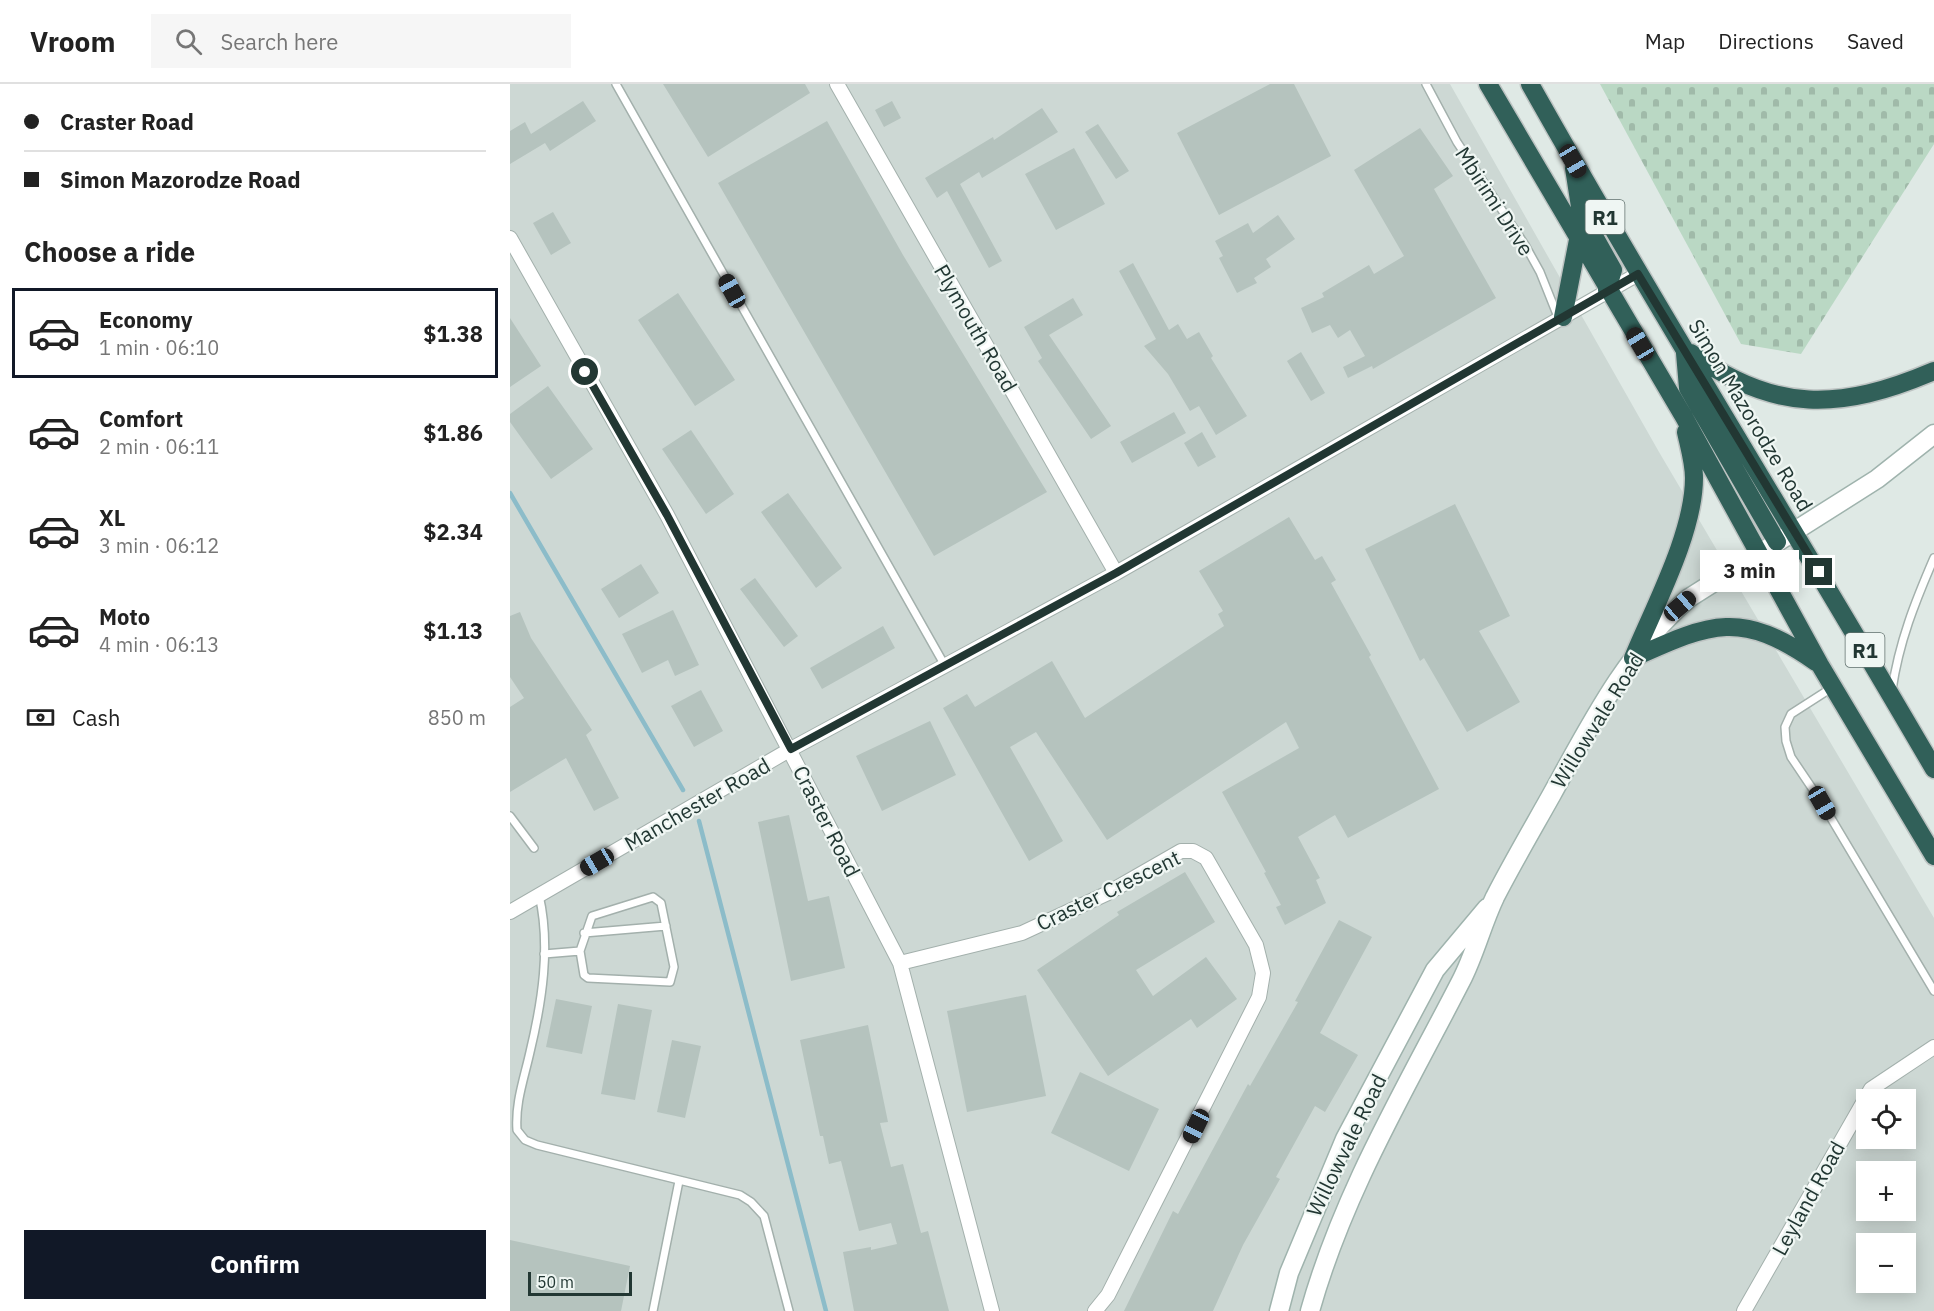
<!DOCTYPE html>
<html lang="en">
<head>
<meta charset="utf-8">
<style>
  :root { --surface:#fff; --page:#f6f6f6; --text:#222; --muted:#767676; --line:#e0e0e0; --accent:#111827 }
  body { margin:0; font-family:"IBM Plex Sans",sans-serif; background:var(--page); color:var(--text); height:100vh; display:flex; flex-direction:column; font-size:22px; white-space:nowrap }
  * { box-sizing:border-box; margin:0 }
  p { font-size:20px; color:var(--muted) }
  .icon { flex:none; width:33px; height:33px; fill:none; stroke:currentColor; stroke-width:2; stroke-linecap:round; stroke-linejoin:round }
  .map { position:relative; flex:1; overflow:hidden }
  .details { display:flex; flex-direction:column; background:var(--surface); width:510px }
  .details>* { flex:none }
  .hud { display:grid; align-content:center; height:132px; padding:0 24px; background:var(--surface) }
  .controls { position:absolute; left:1346px; top:1005px; display:grid; gap:12px }
  .controls a { display:grid; place-items:center; width:60px; height:60px; border-radius:0px; background:var(--surface); box-shadow:0 3px 15px #0003; font-size:30px }
  .scale { position:absolute; left:18px; bottom:15px; width:104px; box-sizing:border-box; padding-left:6px; border:3px solid #223733; border-top:0; font-size:16px; line-height:21px; white-space:nowrap; color:#223733; -webkit-text-stroke:4px #eff6f3; paint-order:stroke }
  .end { position:absolute; width:27px; height:27px; margin:-14px; border:8px solid #223733; background:#fff; box-shadow:0 0 0 3px #fff }
  .from { border-radius:50% }
  .bubble { position:absolute; height:42px; border-radius:0px; background:var(--surface); box-shadow:0 3px 15px #0003; font-size:20px; font-weight:800; line-height:42px; text-align:center }
  .car { position:absolute; width:18px; height:36px; margin:-18px -9px; border-radius:8px; box-shadow:0 0 4px 2px #0007; background:linear-gradient(#222 24%,#8ab4d8 0 40%,#222 0 76%,#8ab4d8 0 86%,#222 0) }
  .hud b { display:flex; align-items:center; gap:21px; height:57px; font-size:22px }
  .hud b+b { border-top:2px solid var(--line) }
  .hud i { width:15px; height:15px; background:var(--text) }
  ul { padding:0; list-style:none }
  li { display:flex; align-items:center; gap:18px; height:90px; margin:0 12px 9px; padding:0 12px; border:3px solid transparent; border-radius:0px }
  li div { flex:1 }
  li b { display:block; font-size:22px }
  li em { font-style:normal; font-weight:800 }
  li.current { border-color:var(--accent) }
  li>.icon { width:54px; height:54px; stroke-width:1.5 }
  h2 { padding:0 24px; font-size:27px; line-height:72px }
  .pay { display:flex; align-items:center; gap:15px; height:66px; padding:0 24px; font-size:22px }
  .pay p { margin-inline-start:auto }
  .cta { display:flex; gap:12px; margin-top:auto; padding:12px 24px }
  .cta a { flex:1; height:69px; border-radius:0px; background:var(--accent); color:#fff; font-size:24px; font-weight:800; line-height:69px; text-align:center }
  header { display:flex; align-items:center; gap:36px; box-sizing:border-box; height:84px; padding:0 30px; background:var(--surface); border-bottom:2px solid var(--line) }
  header strong { font-size:28px }
  nav { display:flex; gap:33px; margin-inline-start:auto; font-size:21px }
  .search { width:420px; height:54px; background:var(--page); display:flex; align-items:center; gap:15px; box-sizing:border-box; padding:0 21px; border-radius:0px; color:var(--muted); font-size:22px }
  main { display:flex; flex:1; min-height:0 }
  .map>svg:first-child { display:block }
  .built { fill:#cdd8d4; fill-rule:evenodd }
  .cemetery { fill:url(#cemetery-stones) }
  .lines { fill:none; stroke-linecap:round; stroke-linejoin:round }
  .stream { stroke:#8cbcc9; stroke-width:4.5 }
  .building { fill:#b5c3be }
  .lane-casing { stroke:#a3b0ac; stroke-width:10 }
  .street-casing { stroke:#a3b0ac; stroke-width:16 }
  .secondary-casing { stroke:#9fb3ad; stroke-width:21 }
  .highway-casing { stroke:#bdc3c2; stroke-width:21 }
  .lane { stroke:#fff; stroke-width:7 }
  .street { stroke:#fff; stroke-width:14 }
  .secondary { stroke:#fff; stroke-width:18 }
  .highway { stroke:#316059; stroke-width:18 }
  .route { stroke:#223733; stroke-width:8 }
  .labels { text-anchor:middle; dominant-baseline:central; stroke-width:4.5; stroke-linejoin:round; paint-order:stroke }
  .shield { fill:#eff6f3; stroke:#60706d; stroke-width:1.5 }
  .shield-label { font-size:20px; font-weight:bold; fill:#223733 }
  .street-label { font-size:21px; fill:#223733; stroke:#eff6f3 }
</style>
</head>
<body>
<header>
<strong>Vroom</strong>
<div class="search"><svg class="icon" aria-label="search" viewBox="0 0 24 24"><circle cx="10" cy="10" r="6"/><path d="M15 15l6 6"/></svg>Search here</div>
<nav><a>Map</a><a>Directions</a><a>Saved</a></nav>
</header>
<main>
<section class="details">
<div class="hud">
<b><i class="from"></i>Craster Road</b>
<b><i></i>Simon Mazorodze Road</b>
</div>
<h2>Choose a ride</h2>
<ul>
<li class="current"><svg class="icon" aria-label="car" viewBox="0 0 24 24"><path d="M5 17H2v-5l4-1 3-4h7l3 4 3 1v5h-3M9 17h6M6 11h13"/><circle cx="7" cy="17" r="2"/><circle cx="17" cy="17" r="2"/></svg><div><b>Economy</b><p>1 min · 06:10</p></div><em>$1.38</em></li>
<li><svg class="icon" aria-label="car" viewBox="0 0 24 24"><path d="M5 17H2v-5l4-1 3-4h7l3 4 3 1v5h-3M9 17h6M6 11h13"/><circle cx="7" cy="17" r="2"/><circle cx="17" cy="17" r="2"/></svg><div><b>Comfort</b><p>2 min · 06:11</p></div><em>$1.86</em></li>
<li><svg class="icon" aria-label="car" viewBox="0 0 24 24"><path d="M5 17H2v-5l4-1 3-4h7l3 4 3 1v5h-3M9 17h6M6 11h13"/><circle cx="7" cy="17" r="2"/><circle cx="17" cy="17" r="2"/></svg><div><b>XL</b><p>3 min · 06:12</p></div><em>$2.34</em></li>
<li><svg class="icon" aria-label="car" viewBox="0 0 24 24"><path d="M5 17H2v-5l4-1 3-4h7l3 4 3 1v5h-3M9 17h6M6 11h13"/><circle cx="7" cy="17" r="2"/><circle cx="17" cy="17" r="2"/></svg><div><b>Moto</b><p>4 min · 06:13</p></div><em>$1.13</em></li>
</ul>
<div class="pay"><svg class="icon" aria-label="cash" viewBox="0 0 24 24"><path d="M3 7h18v10H3z"/><circle cx="12" cy="12" r="2"/></svg>Cash<p>850 m</p></div>
<div class="cta"><a>Confirm</a></div>
</section>
<div class="map">
<svg width="1424" height="1227" viewBox="0 0 1424 1227">
  <defs>
    <pattern id="cemetery-stones" width="16" height="16" patternUnits="userSpaceOnUse" patternTransform="scale(1.5)"><rect width="16" height="16" fill="#bad8c4"/><path d="M2 7V4a2 2 0 0 1 4 0v3zM10 15v-3a2 2 0 0 1 4 0v3z" fill="#a0baa9"/></pattern>
  </defs>
  <rect width="100%" height="100%" fill="#dfe9e5"/>
  <path class="built" d="M0,0H940L1149,368L1424,834V1227H0ZM1356,1016H1395V1054H1356ZM1356,1088H1395V1126H1356ZM1356,1160H1395V1198H1356Z"/>
  <path class="cemetery" d="M1090,0H1424V60L1291,270L1231,260Z"/>
  <g class="lines">
    <path class="stream" d="M0,409L173,706
      M189,737L316,1227"/>
  </g>
  <path class="building" d="M153,0H295L300,9L198,73Z
    M760,0H784L821,72L709,131L667,49Z
    M73,17L86,37L40,67L35,59L0,80V47L15,38L21,50Z
    M382,17L391,34L374,43L365,26Z
    M532,24L548,48L472,94L469,88L450,100L492,177L479,184L437,107L427,114L415,94L483,53L484,56Z
    M317,37L393,171L537,408L424,472L208,99Z
    M588,40L619,87L606,95L575,48Z
    M910,44L943,92L924,105L986,214L863,285L862,282L838,294L833,283L855,272L840,246L828,254L820,241L802,249L791,224L814,213L812,209L859,181L864,190L894,172L844,86Z
    M564,64L595,120L546,146L515,90Z
    M43,128L61,159L41,171L23,139Z
    M768,131L785,155L756,175L761,183L744,194L747,199L727,209L709,174L713,172L705,157L738,139L743,149Z
    M623,179L659,246L668,240L677,255L689,248L703,272L701,274L737,332L706,351L689,322L680,327L658,290L634,262L646,255L609,187Z
    M168,209L225,296L185,322L128,236Z
    M563,214L573,231L539,251L601,342L581,355L528,277L532,274L514,243Z
    M0,234L31,282L0,303Z
    M791,268L815,309L801,317L777,277Z
    M38,302L83,365L41,395L0,338V330Z
    M664,328L676,349L622,379L610,358Z
    M181,346L224,410L196,430L152,365Z
    M692,348L706,373L688,383L674,359Z
    M278,409L332,484L306,504L251,428Z
    M945,420L1000,532L969,547L1010,618L957,648L914,574L910,577L855,465Z
    M779,433L805,476L812,472L826,496L821,499L861,571L859,573L929,705L838,754L825,731L788,753L810,794L806,796L816,819L775,841L766,823L771,821L754,789L756,788L712,708L789,664L776,638L597,756L526,648L500,663L553,757L519,777L433,624L457,610L465,623L542,577L575,634L714,542L708,530L713,527L689,487Z
    M131,480L149,509L109,534L91,505Z
    M245,494L288,552L274,563L230,505Z
    M163,526L189,581L165,592L158,576L132,589L112,550Z
    M10,528L21,554L82,646L76,651L109,714L84,727L56,674L0,708V623L14,614L0,593V532Z
    M373,542L385,564L312,605L300,584Z
    M191,606L213,647L184,663L161,622Z
    M420,637L446,691L372,727L346,672Z
    M279,731L298,817L319,812L335,884L281,897L248,738Z
    M675,788L705,838L626,886L643,912L696,873L727,915L687,944L681,935L598,992L527,886L609,831L607,828Z
    M829,836L862,853L810,949L848,971L815,1028L805,1022L766,1093L770,1095L733,1161L703,1227H614L663,1127L668,1130L738,1000L740,1002L788,918L785,917Z
    M516,911L536,1012L457,1028L437,927Z
    M46,915L82,922L72,970L36,963Z
    M108,920L142,926L125,1016L91,1010Z
    M358,941L378,1038L370,1039L381,1083L393,1080L411,1149L418,1147L439,1227H344L333,1168L361,1163V1166L387,1160L381,1139L349,1147L331,1077L319,1080L313,1052H310L290,956Z
    M162,956L191,962L175,1034L147,1028Z
    M570,988L649,1025L619,1087L541,1049Z
    M0,1156L120,1182L111,1227H0Z"/>
  <g class="lines">
    <g class="lane-casing">
      <path id="lane" d="M106,0L434,580
        M916,0L947,58L1015,161L1030,188L1048,233
        M1323,603L1281,630L1275,643L1276,657L1281,673L1312,719L1424,907
        M1382,606C1389,558 1405,518 1424,474
        M0,732L24,764
        M29,811C41,862 32,918 20,968C14,995 5,1019 7,1046L15,1056L27,1061L230,1111L241,1118L254,1132L279,1227
        M143,813L151,819L164,883L160,898L78,894L74,891L70,867L82,832Z
        M74,849L156,842
        M34,870L70,867
        M143,1227L169,1097"/>
    </g>
    <g class="street-casing">
      <path id="street" d="M327,0L606,489
        M0,154L157,431L390,879L482,1227
        M0,828L281,665L606,489L1128,190
        M390,879L512,849L596,810L671,767H683L696,774L746,861L753,889L749,913L598,1211L585,1227
        M1234,1227L1361,1005L1424,963"/>
    </g>
    <g class="secondary-casing">
      <path id="secondary" d="M769,1227L779,1189L835,1055L925,886L977,824
        M800,1227C833,1109 895,1006 951,897C965,870 972,840 985,813C1003,778 1023,744 1042,710C1080,641 1118,566 1179,514L1367,395L1424,350"/>
    </g>
    <g class="highway-casing">
      <path id="highway" d="M978,0L1174,333L1310,581L1424,772
        M1020,0C1150,231 1291,456 1424,685
        M1064,84L1071,129L1103,186L1097,206
        M1053,233L1068,156
        M1175,269L1178,304L1267,458
        M1181,269C1265,329 1330,327 1424,287
        M1123,574C1144,523 1184,449 1184,394C1184,379 1179,362 1176,348
        M1123,574C1201,539 1230,525 1306,578"/>
    </g>
    <use href="#lane" class="lane"/>
    <use href="#street" class="street"/>
    <use href="#secondary" class="secondary"/>
    <use href="#highway" class="highway"/>
  </g>
  <g class="lines">
    <path class="route" d="M75,288L157,431L281,665L606,489L1128,190L1309,488"/>
  </g>
  <g class="labels">
    <g class="shield">
      <rect x="1075.5" y="116" width="39" height="34" rx="4.5"/>
      <rect x="1335.5" y="549" width="39" height="34" rx="4.5"/>
    </g>
    <g class="shield-label">
      <text x="1095" y="133">R1</text>
      <text x="1355" y="566">R1</text>
    </g>
    <g class="street-label">
      <text transform="translate(985 117) rotate(57)">Mbirimi Drive</text>
      <text transform="translate(466 244) rotate(60)">Plymouth Road</text>
      <text transform="translate(1241 331) rotate(59)">Simon Mazorodze Road</text>
      <text transform="translate(1087 636) rotate(-58)">Willowvale Road</text>
      <text transform="translate(187 720) rotate(-30)">Manchester Road</text>
      <text transform="translate(317 737) rotate(63)">Craster Road</text>
      <text transform="translate(598 806) rotate(-26)">Craster Crescent</text>
      <text transform="translate(836 1061) rotate(-64)">Willowvale Road</text>
      <text transform="translate(1298 1114) rotate(-61)">Leyland Road</text>
    </g>
  </g>
</svg>
<div class="controls">
<a><svg class="icon" aria-label="locate" viewBox="0 0 24 24"><circle cx="12" cy="12" r="6"/><path d="M12 2v4M12 18v4M2 12h4M18 12h4"/></svg></a>
<a>+</a>
<a>−</a>
</div>
<div class="scale">50 m</div>
<i class="end from" style="left:75px;top:288px"></i>
<i class="end" style="left:1309px;top:488px"></i>
<div class="bubble" style="left:1190px;top:466px;width:99px">3 min</div>
<i class="car" style="left:1063px;top:77px;rotate:150deg"></i>
<i class="car" style="left:222px;top:207px;rotate:331deg"></i>
<i class="car" style="left:1130px;top:260px;rotate:329deg"></i>
<i class="car" style="left:1170px;top:522px;rotate:49deg"></i>
<i class="car" style="left:1312px;top:719px;rotate:150deg"></i>
<i class="car" style="left:87px;top:778px;rotate:240deg"></i>
<i class="car" style="left:686px;top:1042px;rotate:206deg"></i>
</div>
</main>
</body>
</html>
